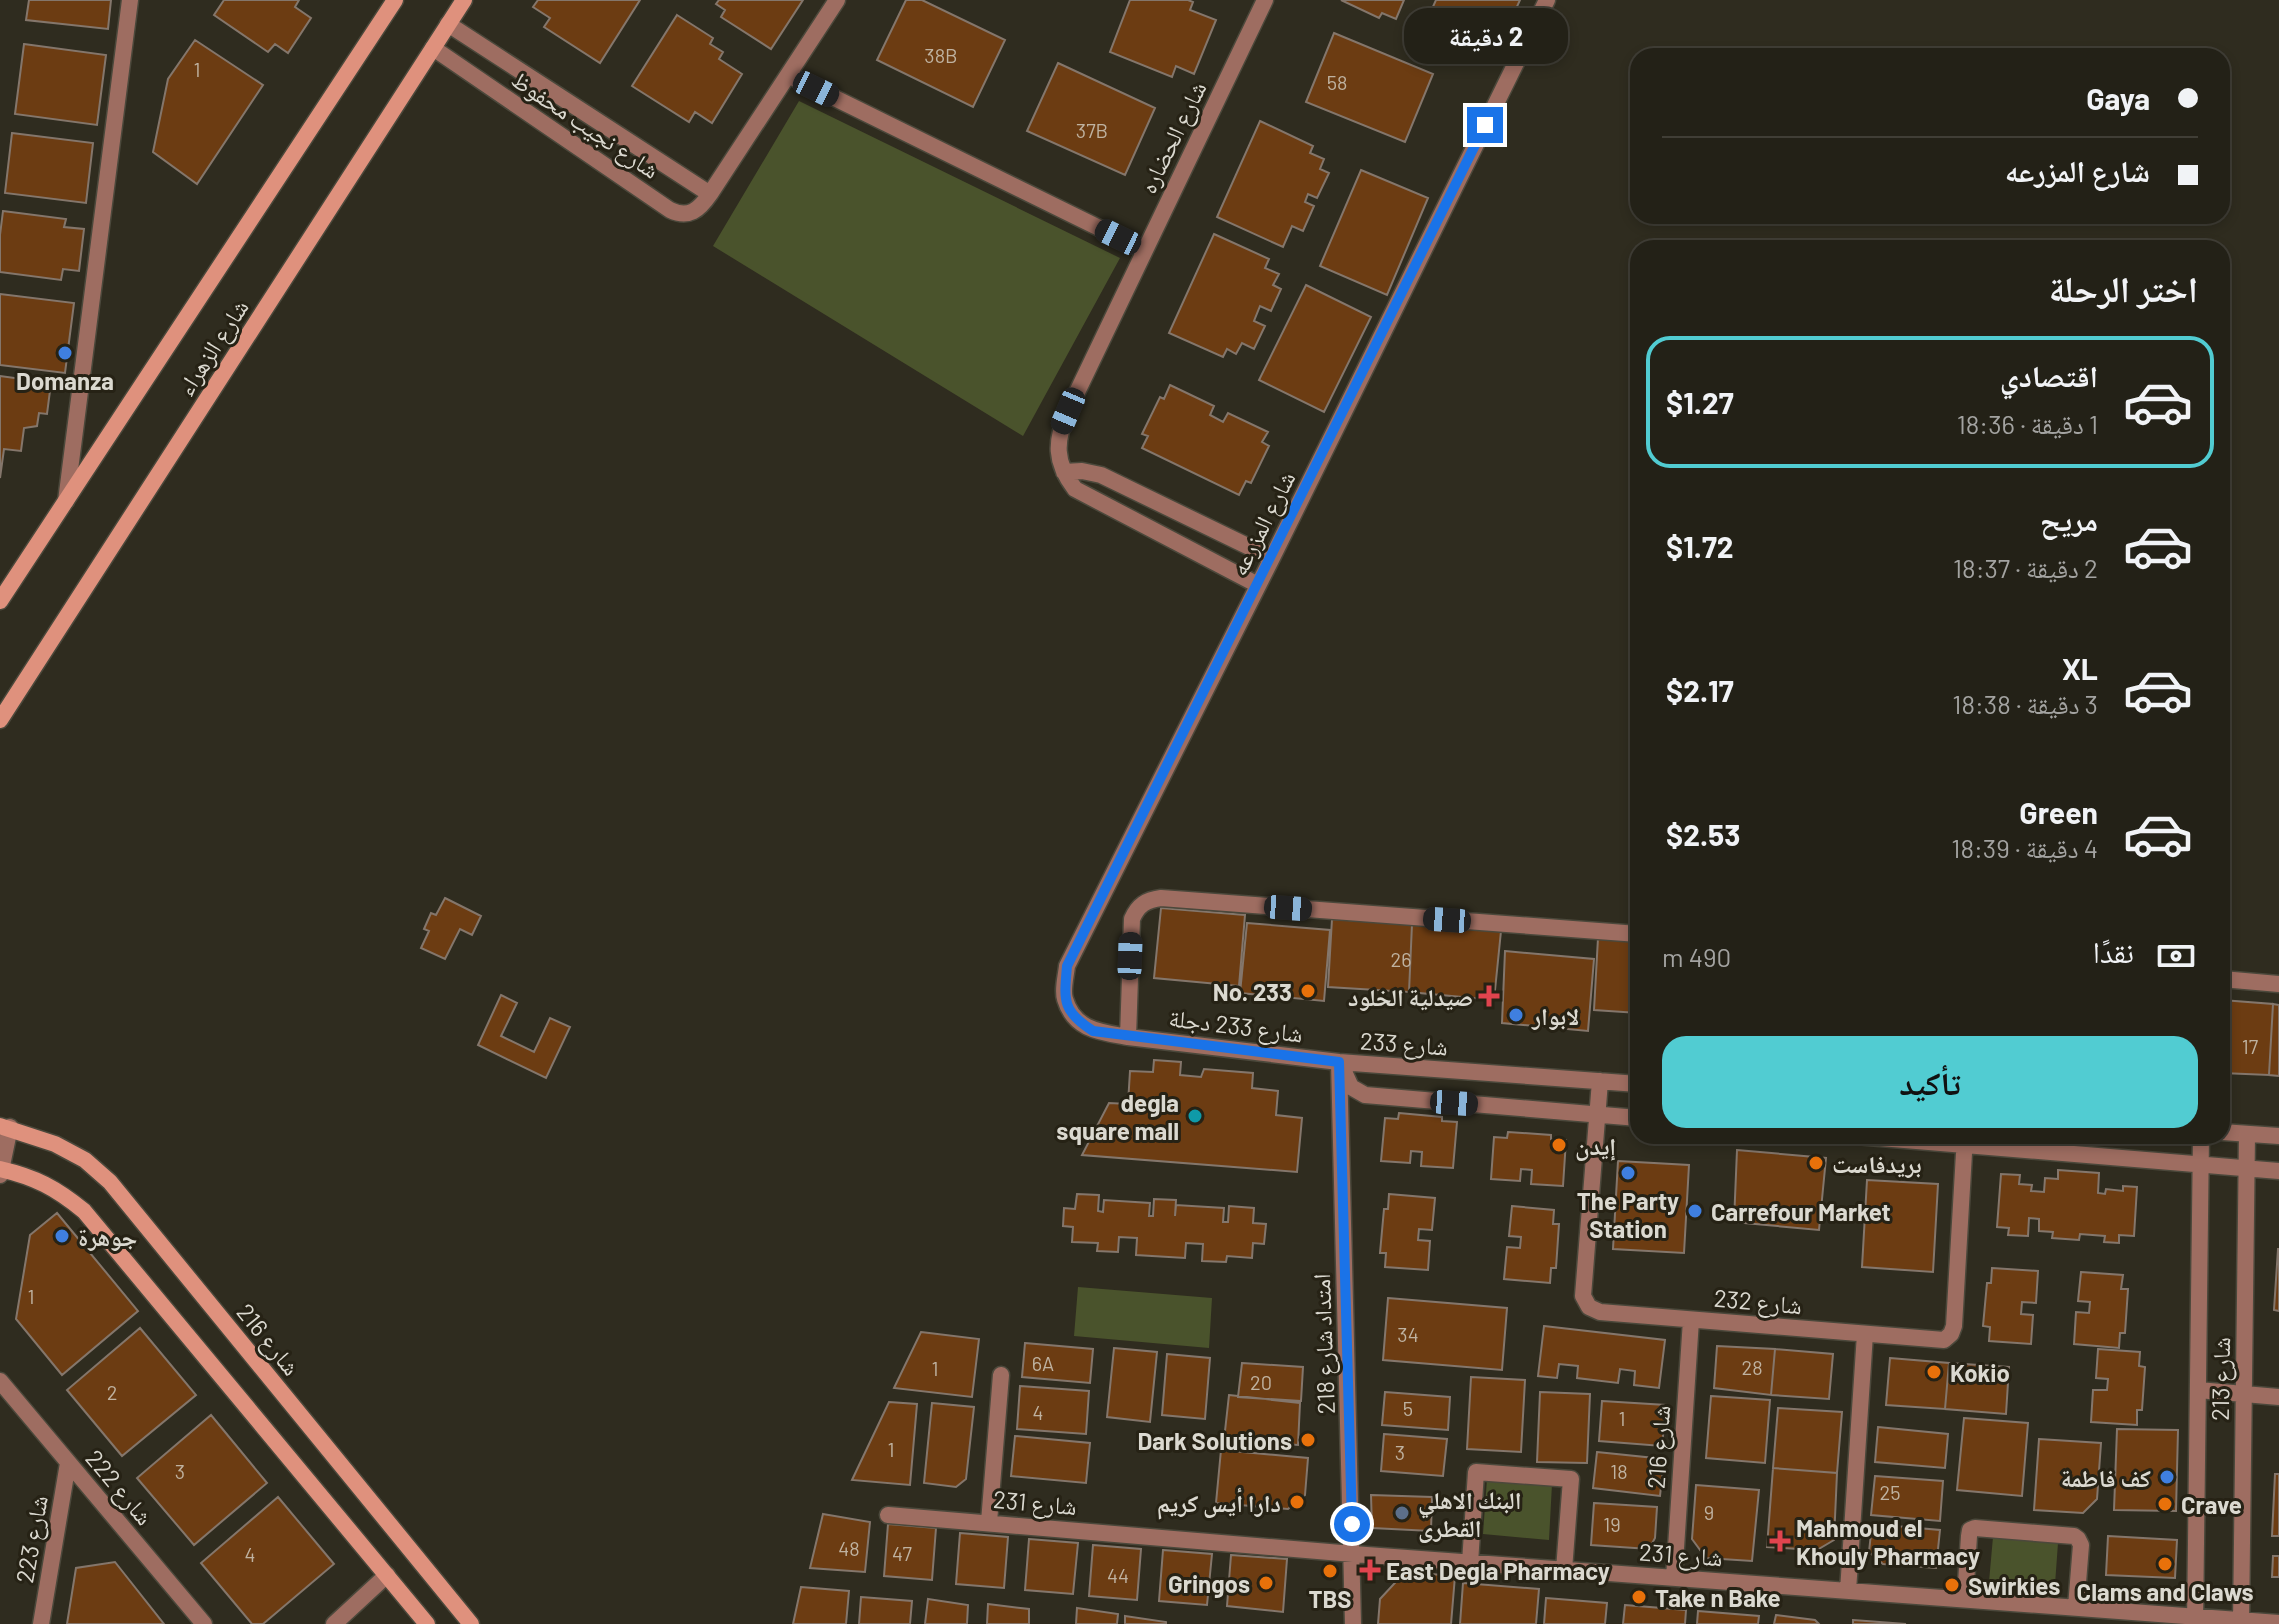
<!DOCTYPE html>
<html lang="ar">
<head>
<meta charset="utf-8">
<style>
  :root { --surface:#232117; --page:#2f2e24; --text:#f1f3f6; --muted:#a3a3a1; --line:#403e36; --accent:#51ccd2 }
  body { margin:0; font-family:Barlow,"Noto Naskh Arabic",sans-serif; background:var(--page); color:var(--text); direction:rtl; height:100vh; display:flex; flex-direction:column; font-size:30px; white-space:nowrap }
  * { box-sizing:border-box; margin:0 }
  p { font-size:26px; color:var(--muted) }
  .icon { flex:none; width:44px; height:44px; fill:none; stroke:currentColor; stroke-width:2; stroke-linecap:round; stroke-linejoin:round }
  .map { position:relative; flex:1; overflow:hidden; direction:ltr }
  .side { position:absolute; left:1630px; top:240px; width:600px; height:904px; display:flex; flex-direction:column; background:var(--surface); border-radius:24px; box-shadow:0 4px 12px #0003,0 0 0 2px var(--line); direction:rtl }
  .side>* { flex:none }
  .banner { position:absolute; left:1630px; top:48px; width:600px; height:176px; border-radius:24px; box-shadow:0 4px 12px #0003,0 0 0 2px var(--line); direction:rtl; display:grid; align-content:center; height:176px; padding:0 32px; background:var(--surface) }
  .end { position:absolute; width:36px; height:36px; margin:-18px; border:10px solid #1a73e8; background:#fff; box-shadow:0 0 0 4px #fff }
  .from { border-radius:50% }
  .bubble { position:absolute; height:56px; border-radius:24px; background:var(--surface); box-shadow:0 4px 12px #0003,0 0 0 2px var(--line); font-size:26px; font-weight:700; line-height:56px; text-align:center; direction:rtl }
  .car { position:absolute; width:24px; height:48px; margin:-24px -12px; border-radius:10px; box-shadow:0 0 6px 2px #0007; background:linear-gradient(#222 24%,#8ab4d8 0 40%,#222 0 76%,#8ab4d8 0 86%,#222 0) }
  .banner b { display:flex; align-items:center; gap:28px; height:76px; font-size:30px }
  .banner b+b { border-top:2px solid var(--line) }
  .banner i { width:20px; height:20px; background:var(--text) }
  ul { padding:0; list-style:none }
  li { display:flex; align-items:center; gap:24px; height:132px; margin:0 16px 12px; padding:0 16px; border:4px solid transparent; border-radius:24px }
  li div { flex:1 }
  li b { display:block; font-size:30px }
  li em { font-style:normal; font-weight:700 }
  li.current { border-color:var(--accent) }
  li>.icon { width:72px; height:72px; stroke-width:1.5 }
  h2 { padding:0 32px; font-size:36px; line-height:96px }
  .pay { display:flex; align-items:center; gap:20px; height:88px; padding:0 32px; font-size:30px }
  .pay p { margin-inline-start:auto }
  .primary-button { display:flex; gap:16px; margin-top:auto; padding:16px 32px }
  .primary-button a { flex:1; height:92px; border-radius:24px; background:var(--accent); color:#111; font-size:32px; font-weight:700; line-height:92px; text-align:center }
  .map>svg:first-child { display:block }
  .green { fill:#4a532c }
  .building { fill:#6c3c12; stroke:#84766b; stroke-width:2 }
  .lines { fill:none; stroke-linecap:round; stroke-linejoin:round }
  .street-casing { stroke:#4b483b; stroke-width:19 }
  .secondary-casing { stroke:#4b483b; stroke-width:19 }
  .street { stroke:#9e6d61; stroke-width:16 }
  .secondary { stroke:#df917d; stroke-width:16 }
  .route { stroke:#1a73e8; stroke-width:10 }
  .shop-dot { fill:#3f7fe0; stroke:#262215; stroke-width:3 }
  .food-dot { fill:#e8710a; stroke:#262215; stroke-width:3 }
  .health-dot { fill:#e0444e; stroke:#262215; stroke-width:3 }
  .culture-dot { fill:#0f9aa8; stroke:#262215; stroke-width:3 }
  .service-dot { fill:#5c6f8a; stroke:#262215; stroke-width:3 }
  .labels { text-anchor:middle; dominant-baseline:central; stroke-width:6; stroke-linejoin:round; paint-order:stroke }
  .number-label { font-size:20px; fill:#bfb2a0 }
  .street-label { font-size:24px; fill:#dbd9d0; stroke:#262215 }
  .poi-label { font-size:24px; font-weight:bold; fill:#dbd9d0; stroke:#262215; text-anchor:start }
</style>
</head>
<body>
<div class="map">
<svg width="2279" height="1624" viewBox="0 0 2279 1624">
  <rect width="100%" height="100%" fill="#2f2c1f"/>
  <path class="green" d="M799,101L1120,258L1023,436L713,246Z
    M1078,1287L1212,1298L1209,1348L1074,1336Z
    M1487,1479L1552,1484L1549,1540L1483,1534Z
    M1993,1537L2058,1543L2054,1598L1988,1593Z"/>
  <path class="building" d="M29,0H111L108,29L26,20Z
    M224,0H299L295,7L311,18L288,53L275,44L268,52L214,15Z
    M538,0H640L600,63L544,27L550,18L533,7Z
    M719,0H803L771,49L721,17L725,10L716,4Z
    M906,0H922L1005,40L973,107L877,60Z
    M1130,0H1188L1193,2L1190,10L1216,20L1194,74L1176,66L1172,77L1110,52Z
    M1341,0H1404L1396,19L1382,13L1379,18Z
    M1436,0H1520L1492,61L1478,55L1475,60L1434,42L1436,38L1422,31Z
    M677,15L713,38L710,44L723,52L719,59L742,74L712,123L695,112L689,122L632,86Z
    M1334,33L1433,74L1405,142L1306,102Z
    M195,40L263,85L197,184L153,152L168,79Z
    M24,44L106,55L97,125L15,114Z
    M1058,63L1155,108L1125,175L1027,131Z
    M1260,121L1313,146L1310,153L1324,159L1320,169L1329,173L1317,198L1308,194L1305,202L1314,206L1303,231L1292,226L1283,247L1217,217Z
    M12,133L93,143L86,203L5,193Z
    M1361,170L1428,198L1387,295L1320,266Z
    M3,211L66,219L64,227L84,229L79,271L63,269L61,280L0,272V235Z
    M1214,234L1269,259L1265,268L1279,274L1273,285L1281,289L1271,311L1260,306L1254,321L1265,326L1254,349L1242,343L1236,354L1227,349L1223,357L1169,333Z
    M1306,285L1371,317L1324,412L1259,380Z
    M0,294L74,303L65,373L0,365Z
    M0,376L51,383L47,414L39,413L37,426L24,428L21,451L4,449L0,478Z
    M1170,385L1214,406L1210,415L1223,422L1228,413L1268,432L1262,442L1269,446L1251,483L1246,481L1239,495L1142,448L1148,436L1142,434L1160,397L1164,399Z
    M445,898L481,916L472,935L460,929L445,959L421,948L429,931L424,929L431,913L436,915Z
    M1161,908L1245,915L1239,986L1154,978Z
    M1332,919L1412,924L1409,992L1328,987Z
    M1247,923L1330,930L1324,1001L1240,993Z
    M1412,924L1501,931L1494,1000L1409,992Z
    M1598,938L1638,941V1013L1594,1010Z
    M1505,951L1594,959L1588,1031L1502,1023Z
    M501,995L517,1003L501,1036L534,1052L550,1018L570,1027L546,1078L478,1045Z
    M2222,1000L2273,1004L2269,1075L2222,1073Z
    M2273,1004L2279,1005V1076L2269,1075Z
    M1154,1060L1181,1062L1180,1075L1201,1077L1204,1069L1253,1073L1252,1088L1278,1091L1276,1115L1302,1118L1297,1172L1082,1155L1109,1103L1128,1104L1130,1071L1153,1072Z
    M1399,1113L1442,1117V1121L1457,1122L1453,1168L1421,1166L1422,1152L1411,1151L1410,1163L1381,1161L1385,1118L1398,1119Z
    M1508,1132L1551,1135V1139L1566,1140L1563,1186L1531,1184L1532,1170L1521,1169L1520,1181L1491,1179L1494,1137L1507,1138Z
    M1737,1150L1826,1158L1819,1230L1734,1222Z
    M1618,1161L1689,1165L1684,1253L1613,1249Z
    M2058,1170L2099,1173L2098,1193L2105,1194L2106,1189L2123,1191V1186L2137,1187L2134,1236L2119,1235V1243L2104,1242L2105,1236L2080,1234L2079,1240L2052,1238L2053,1232L2039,1231V1219L2029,1218L2028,1236L2008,1235L2009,1228L1997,1227L2001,1174L2020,1175L2019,1184L2032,1185L2031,1191L2044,1192L2045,1178L2058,1179Z
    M1867,1180L1938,1184L1933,1272L1862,1267Z
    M1077,1194L1099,1195L1098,1211L1103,1212L1104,1200L1150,1203L1149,1216H1153L1154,1199L1176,1200L1175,1216L1176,1205L1224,1208L1223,1222H1228L1229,1206L1254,1208L1253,1223L1266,1224L1264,1244L1253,1243L1252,1258L1227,1256L1226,1262L1202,1261L1203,1244L1186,1243L1185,1258L1136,1255L1137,1238L1119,1237L1118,1252L1097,1251L1098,1243L1072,1242L1073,1227L1063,1226L1064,1208L1075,1209Z
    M1389,1194L1435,1198L1432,1230L1419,1229L1418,1240L1430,1241L1428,1270L1385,1267L1386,1253H1380L1384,1209H1388Z
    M1512,1206L1554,1210L1553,1224H1559L1556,1268H1551L1550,1283L1504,1279L1507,1247L1520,1248L1521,1237L1509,1236Z
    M57,1213L138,1311L62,1375L16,1319L30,1235Z
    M2278,1249H2279V1311L2274,1310Z
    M1992,1268L2038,1271L2036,1303L2022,1302L2021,1314L2033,1315L2031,1344L1989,1341L1990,1327L1983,1326L1987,1283H1991Z
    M2081,1272L2123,1275L2121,1289H2128L2125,1333H2120L2119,1348L2074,1344L2076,1312L2089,1313L2090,1302L2078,1301Z
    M1388,1298L1507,1308L1502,1370L1383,1360Z
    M1544,1326L1665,1340L1659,1388L1634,1385L1635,1371L1620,1369L1618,1383L1577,1378L1578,1366L1559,1364L1557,1378L1538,1376Z
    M140,1328L196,1395L122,1456L67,1390Z
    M921,1332L979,1339L972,1397L894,1388Z
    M1025,1343L1093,1349L1090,1383L1022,1377Z
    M1717,1346L1775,1349L1771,1395L1714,1388Z
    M1114,1348L1157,1352L1150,1422L1107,1417Z
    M1775,1349L1833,1354L1829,1399L1771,1395Z
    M2098,1349L2140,1352L2139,1366L2145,1367L2142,1410H2137V1425L2091,1422L2093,1390H2107L2108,1379L2096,1378Z
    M1167,1354L1210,1358L1205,1419L1162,1415Z
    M1890,1358L1949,1363L1945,1409L1886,1405Z
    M1242,1363L1303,1367L1301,1401L1238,1397Z
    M1949,1363L2009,1367L2006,1414L1945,1409Z
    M1471,1377L1525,1380L1521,1452L1467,1449Z
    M1020,1386L1089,1391L1086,1434L1017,1429Z
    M1385,1392L1450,1397L1448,1430L1382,1425Z
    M1540,1392L1590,1394L1587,1463L1537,1462Z
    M1229,1395L1300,1403L1298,1445L1224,1440Z
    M1711,1396L1770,1400L1765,1463L1706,1458Z
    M1602,1401L1666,1405L1662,1446L1599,1441Z
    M889,1402L917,1404L910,1485L852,1480Z
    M932,1403L974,1407L966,1479L956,1487L924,1483Z
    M1778,1408L1842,1412L1837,1473L1773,1468Z
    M211,1415L267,1483L194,1545L137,1478Z
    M1964,1418L2028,1423L2022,1496L1957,1490Z
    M1878,1427L1948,1434L1945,1468L1875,1462Z
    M2117,1429L2178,1430L2176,1511L2114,1510Z
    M1384,1434L1447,1439L1443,1476L1381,1471Z
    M1015,1436L1090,1443L1086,1483L1011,1476Z
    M2039,1439L2101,1443L2097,1499L2083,1513L2034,1510Z
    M1221,1450L1308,1458L1305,1495L1288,1509L1216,1503Z
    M1597,1452L1664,1459L1660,1496L1593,1488Z
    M1773,1468L1837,1473L1834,1540L1817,1550L1767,1547Z
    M2275,1474H2279V1536H2272Z
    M1875,1476L1943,1481L1940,1521L1871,1515Z
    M1696,1485L1759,1490L1752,1561L1706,1558L1692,1539Z
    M1371,1495L1432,1497L1431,1531L1372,1528Z
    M278,1497L334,1564L263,1624H252L201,1563Z
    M1594,1503L1657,1507L1655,1538L1649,1549L1591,1545Z
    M823,1514L870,1522L865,1572L810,1568Z
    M888,1524L936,1528L932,1580L884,1576Z
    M1872,1524L1940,1530L1936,1568L1883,1564L1869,1552Z
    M960,1533L1008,1537L1004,1588L956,1584Z
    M2108,1536L2177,1540L2175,1578L2106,1575Z
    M1029,1539L1078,1543L1073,1594L1025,1590Z
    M1093,1545L1141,1549L1137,1600L1089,1596Z
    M1163,1550L1212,1554L1207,1605L1159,1601Z
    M1231,1555L1287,1559L1283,1612L1227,1606Z
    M2273,1556H2279V1577H2272Z
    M115,1562L164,1624H67L76,1568Z
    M1405,1572L1455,1576L1451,1624H1378L1380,1599Z
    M1463,1583L1539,1589L1536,1624H1460Z
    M801,1587L849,1591L846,1624H793Z
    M861,1597L912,1601L910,1624H859Z
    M1546,1598L1607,1603L1605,1624H1544Z
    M928,1599L968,1605L967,1624H925Z
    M988,1604L1029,1609V1624H987Z
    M1625,1605L1686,1610L1685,1624H1623Z
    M1077,1608L1118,1614L1117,1624H1076Z
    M1698,1611L1759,1616L1758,1624H1697Z
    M1776,1615L1815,1620L1819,1624H1774Z
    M1125,1616L1166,1622V1624H1125Z
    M1853,1620L1906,1624H1853Z"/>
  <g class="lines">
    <g class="street-casing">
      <path id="street" d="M1547,0L1272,558L1067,966C1066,976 1062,990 1065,999C1074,1030 1100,1032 1128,1037L1339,1062L1638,1084
        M448,24L710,194
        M433,48L670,210C689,219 699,210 710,194L837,0
        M788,75L1144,250
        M1064,472L1082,471L1101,475L1272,558
        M66,501L130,0
        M1258,585L1075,489C1054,462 1055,441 1068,411L1265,0
        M2222,979L2279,984
        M1128,1037L1132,919C1138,905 1146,900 1161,898L1638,934
        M1339,1062L1353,1624
        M1342,1067L1351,1087L1365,1095L1638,1118
        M1600,1081L1583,1296L1589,1307L1600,1312L1944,1340L1951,1334L1954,1326L1965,1136
        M2222,1132L2279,1136
        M1856,1136L2279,1171
        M0,1175L10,1127
        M0,1381L204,1624
        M2198,1390L2279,1397
        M888,1515L1353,1554L2279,1623
        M989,1522L1001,1375
        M1470,1563L1476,1472L1571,1479L1564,1570
        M1674,1578L1691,1320
        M1848,1591L1865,1334
        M1965,1599L1969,1536L1970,1530L1975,1528L2074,1536L2078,1539L2081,1545L2076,1607
        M41,1624L68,1463
        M334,1624L387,1575
        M2195,1624L2201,1136
        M2241,1624L2247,1134"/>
    </g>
    <g class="secondary-casing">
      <path id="secondary" d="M0,601L395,0
        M0,720L464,0
        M0,1126L55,1144L85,1160L110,1182L471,1624
        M0,1169C35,1177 56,1188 84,1211L427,1624"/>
    </g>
    <use href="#street" class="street"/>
    <use href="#secondary" class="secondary"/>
  </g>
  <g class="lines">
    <path class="route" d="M1352,1524L1339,1062L1093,1031C1062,1011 1064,1001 1067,966L1485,125"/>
  </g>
  <g class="shop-dot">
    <circle cx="65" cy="353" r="8"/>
    <circle cx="1516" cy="1015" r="8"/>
    <circle cx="1628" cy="1173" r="8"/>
    <circle cx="1695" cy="1211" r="8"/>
    <circle cx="62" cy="1236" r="8"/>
    <circle cx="2167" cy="1477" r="8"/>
  </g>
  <g class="food-dot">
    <circle cx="1308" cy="991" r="8"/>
    <circle cx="1559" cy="1145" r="8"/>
    <circle cx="1816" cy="1163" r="8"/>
    <circle cx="1934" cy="1372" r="8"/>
    <circle cx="1308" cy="1440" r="8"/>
    <circle cx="1297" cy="1502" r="8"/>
    <circle cx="2165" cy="1504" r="8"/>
    <circle cx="2165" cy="1564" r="8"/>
    <circle cx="1330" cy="1571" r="8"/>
    <circle cx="1266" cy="1583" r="8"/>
    <circle cx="1952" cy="1585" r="8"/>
    <circle cx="1639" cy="1597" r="8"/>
  </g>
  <g class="health-dot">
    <path d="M1485 984h8v8h8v8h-8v8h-8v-8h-8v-8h8z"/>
    <path d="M1776 1529h8v8h8v8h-8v8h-8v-8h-8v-8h8z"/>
    <path d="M1366 1558h8v8h8v8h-8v8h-8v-8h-8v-8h8z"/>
  </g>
  <circle class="culture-dot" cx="1195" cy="1116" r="8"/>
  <circle class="service-dot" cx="1402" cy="1513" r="8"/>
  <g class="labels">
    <g class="number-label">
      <text x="941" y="55">38B</text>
      <text x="197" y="69">1</text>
      <text x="1337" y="82">58</text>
      <text x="1092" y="130">37B</text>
      <text x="1401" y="959">26</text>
      <text x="2250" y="1046">17</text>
      <text x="31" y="1296">1</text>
      <text x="1408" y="1334">34</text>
      <text x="1043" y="1363">6A</text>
      <text x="1752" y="1367">28</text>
      <text x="935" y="1368">1</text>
      <text x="1261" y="1382">20</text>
      <text x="112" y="1392">2</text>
      <text x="1408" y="1408">5</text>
      <text x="1038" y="1412">4</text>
      <text x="1622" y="1418">1</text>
      <text x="891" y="1449">1</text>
      <text x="1400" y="1452">3</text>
      <text x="180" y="1471">3</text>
      <text x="1619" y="1471">18</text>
      <text x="1890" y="1492">25</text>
      <text x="1709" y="1512">9</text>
      <text x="1612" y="1524">19</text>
      <text x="849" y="1548">48</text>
      <text x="902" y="1553">47</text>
      <text x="250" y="1554">4</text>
      <text x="1118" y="1575">44</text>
    </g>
    <g class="street-label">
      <text transform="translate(586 124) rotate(34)">شارع نجيب محفوظ</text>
      <text transform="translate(1172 137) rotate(-64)">شارع الحضاره</text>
      <text transform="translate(212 347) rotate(-57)">شارع الزهراء</text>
      <text transform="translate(1262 523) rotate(-63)">شارع المزرعه</text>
      <text transform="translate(1236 1025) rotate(7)">شارع 233 دجلة</text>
      <text transform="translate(1404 1043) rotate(4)">شارع 233</text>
      <text transform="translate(1758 1301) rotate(5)">شارع 232</text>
      <text transform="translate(269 1339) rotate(51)">شارع 216</text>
      <text transform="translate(1323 1344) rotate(-92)">امتداد شارع 218</text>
      <text transform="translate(2220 1379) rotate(-89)">شارع 213</text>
      <text transform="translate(1658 1447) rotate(-86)">شارع 216</text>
      <text transform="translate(120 1487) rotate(50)">شارع 222</text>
      <text transform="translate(1035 1502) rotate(5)">شارع 231</text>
      <text transform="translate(31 1539) rotate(-80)">شارع 223</text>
      <text transform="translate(1681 1554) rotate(4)">شارع 231</text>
    </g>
    <g class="poi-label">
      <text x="65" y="380" text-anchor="middle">Domanza</text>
      <text x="1292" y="991" text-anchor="end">No. 233</text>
      <text x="1473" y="996" text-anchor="end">صيدلية الخلود</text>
      <text x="1532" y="1015">لابوار</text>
      <text x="1179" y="1102" text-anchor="end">degla<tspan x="1179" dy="28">square mall</tspan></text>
      <text x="1575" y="1145">إيدن</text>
      <text x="1832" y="1163">بريدفاست</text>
      <text x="1628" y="1200" text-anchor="middle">The Party<tspan x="1628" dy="28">Station</tspan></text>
      <text x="1711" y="1211">Carrefour Market</text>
      <text x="78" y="1236">جوهرة</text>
      <text x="1950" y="1372">Kokio</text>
      <text x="1292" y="1440" text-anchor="end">Dark Solutions</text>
      <text x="2151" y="1477" text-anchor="end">كف فاطمة</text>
      <text x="1418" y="1499">البنك الاهلي<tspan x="1418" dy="28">القطرى</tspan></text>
      <text x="1281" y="1502" text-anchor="end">دارا أيس كريم</text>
      <text x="2181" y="1504">Crave</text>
      <text x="1796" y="1527">Mahmoud el<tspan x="1796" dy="28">Khouly Pharmacy</tspan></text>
      <text x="1386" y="1570">East Degla Pharmacy</text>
      <text x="1250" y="1583" text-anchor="end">Gringos</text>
      <text x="1968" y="1585">Swirkies</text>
      <text x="2165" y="1591" text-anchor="middle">Clams and Claws</text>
      <text x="1655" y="1597">Take n Bake</text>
      <text x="1330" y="1598" text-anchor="middle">TBS</text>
    </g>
  </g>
</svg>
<i class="end from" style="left:1352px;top:1524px"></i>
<i class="end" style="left:1485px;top:125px"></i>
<div class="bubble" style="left:1404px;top:8px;width:164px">2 دقيقة</div>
<i class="car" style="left:816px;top:89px;rotate:116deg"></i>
<i class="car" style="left:1118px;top:237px;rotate:296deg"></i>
<i class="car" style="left:1068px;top:411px;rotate:203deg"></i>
<i class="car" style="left:1288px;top:908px;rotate:94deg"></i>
<i class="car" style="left:1447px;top:920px;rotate:274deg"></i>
<i class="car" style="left:1130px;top:956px;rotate:2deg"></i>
<i class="car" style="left:1454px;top:1103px;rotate:94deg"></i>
<div class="banner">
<b><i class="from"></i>Gaya</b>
<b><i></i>شارع المزرعه</b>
</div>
<section class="side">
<h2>اختر الرحلة</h2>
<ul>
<li class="current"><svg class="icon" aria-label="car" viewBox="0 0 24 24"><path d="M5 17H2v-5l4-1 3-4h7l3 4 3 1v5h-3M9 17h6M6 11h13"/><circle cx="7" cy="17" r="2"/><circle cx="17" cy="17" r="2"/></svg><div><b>اقتصادي</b><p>1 دقيقة · 18:36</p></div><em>$1.27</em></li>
<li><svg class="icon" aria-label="car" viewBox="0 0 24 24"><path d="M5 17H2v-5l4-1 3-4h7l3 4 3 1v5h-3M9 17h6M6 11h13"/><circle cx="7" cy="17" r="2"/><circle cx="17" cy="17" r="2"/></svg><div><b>مريح</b><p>2 دقيقة · 18:37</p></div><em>$1.72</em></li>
<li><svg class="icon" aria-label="car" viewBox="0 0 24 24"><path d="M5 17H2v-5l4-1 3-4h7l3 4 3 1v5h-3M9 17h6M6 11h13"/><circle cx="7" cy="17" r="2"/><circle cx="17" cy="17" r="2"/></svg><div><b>XL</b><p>3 دقيقة · 18:38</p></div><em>$2.17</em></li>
<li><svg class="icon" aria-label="car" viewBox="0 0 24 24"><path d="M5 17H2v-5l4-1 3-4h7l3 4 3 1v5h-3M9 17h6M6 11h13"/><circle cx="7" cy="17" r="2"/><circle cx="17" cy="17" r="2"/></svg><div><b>Green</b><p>4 دقيقة · 18:39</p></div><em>$2.53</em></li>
</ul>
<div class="pay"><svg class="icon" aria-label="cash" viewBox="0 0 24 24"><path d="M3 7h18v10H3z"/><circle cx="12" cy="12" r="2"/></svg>نقدًا<p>490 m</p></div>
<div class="primary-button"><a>تأكيد</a></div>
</section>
</div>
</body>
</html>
